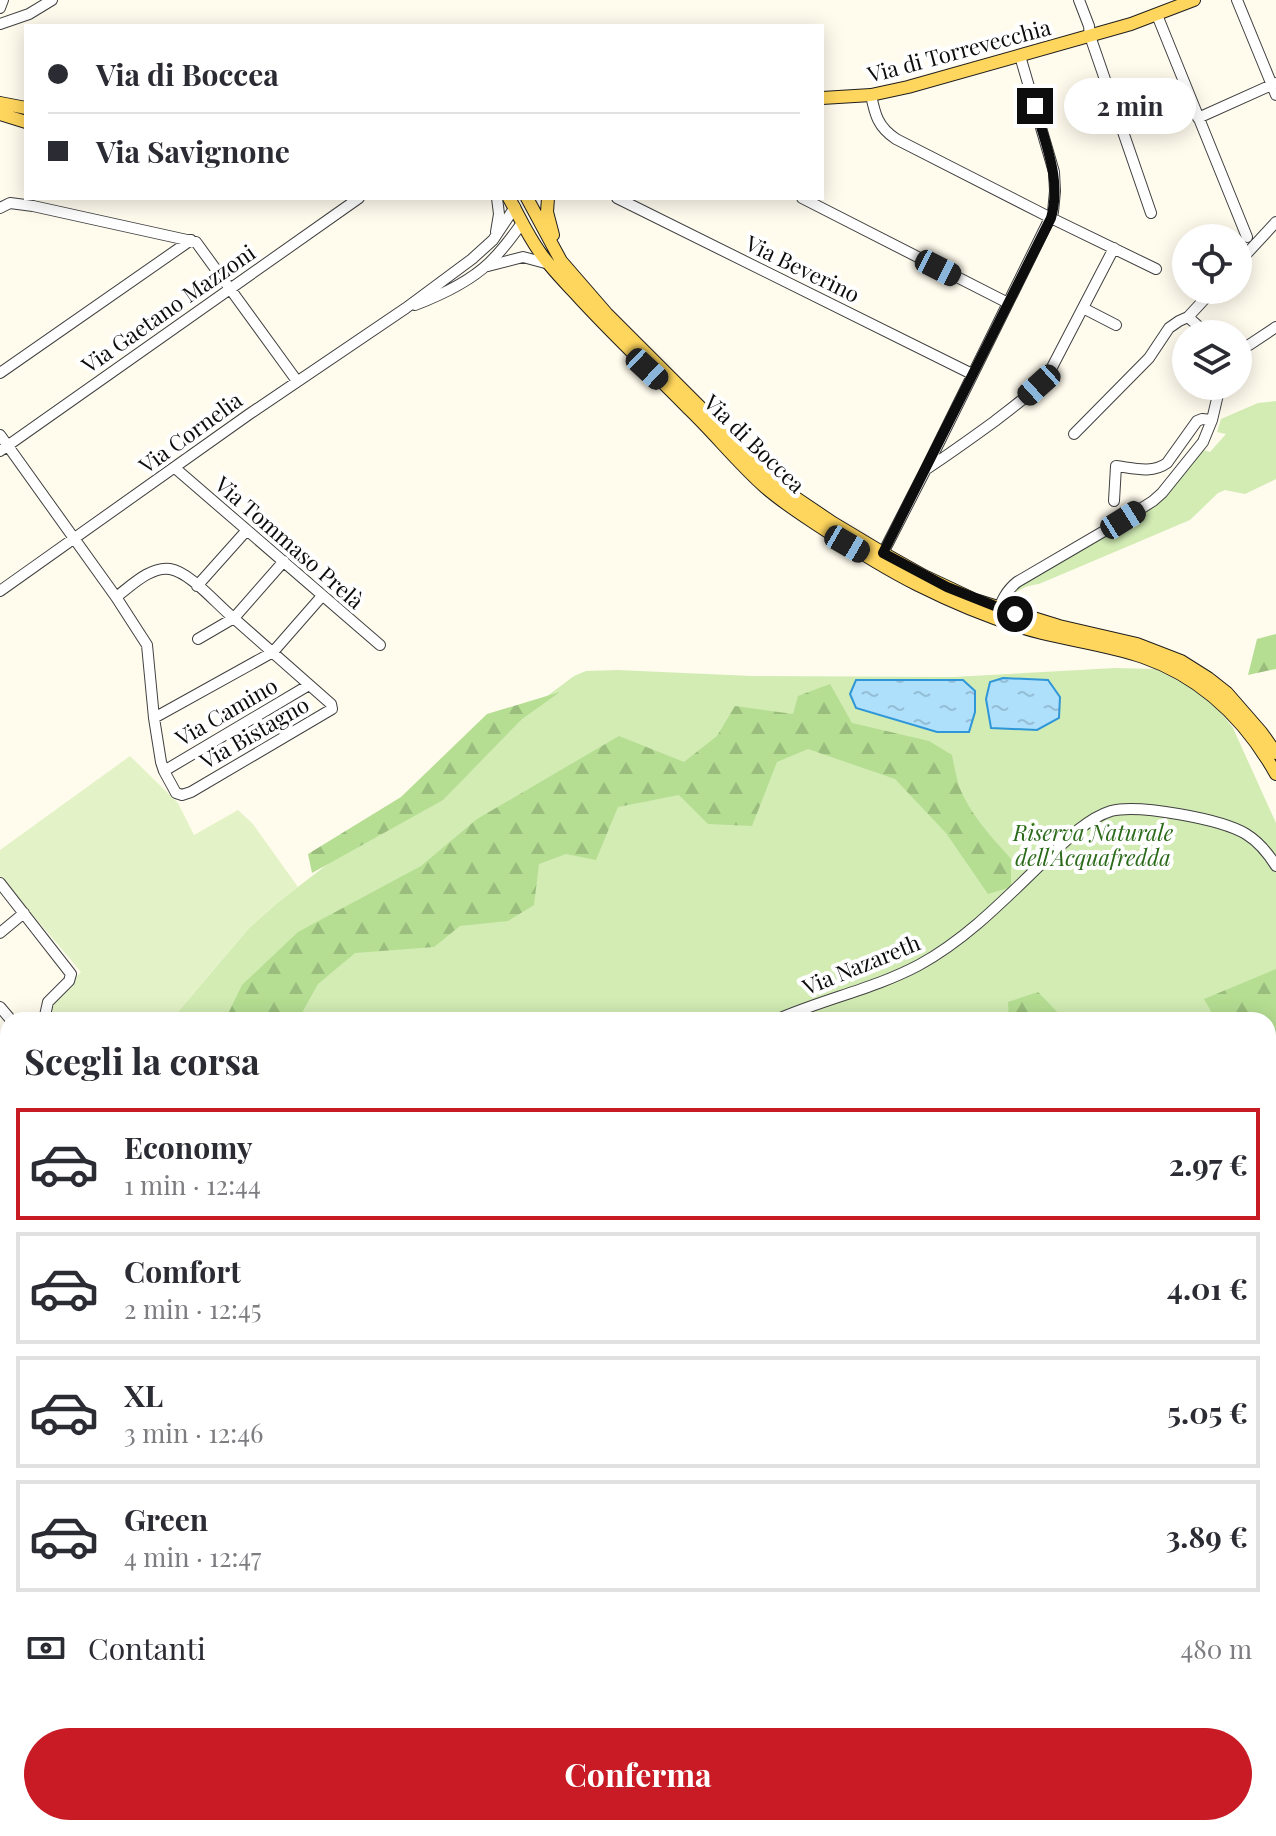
<!DOCTYPE html>
<html lang="it">
<head>
<meta charset="utf-8">
<style>
  :root { --surface:#fff; --page:#f7f7f7; --text:#2b2b33; --muted:#7c7c81; --line:#e1e1e2; --accent:#c81b25 }
  body { margin:0; font-family:"Playfair Display",serif; background:var(--page); color:var(--text); height:100vh; display:flex; flex-direction:column; font-size:30px; white-space:nowrap }
  * { box-sizing:border-box; margin:0 }
  p { font-size:26px; color:var(--muted) }
  .icon { flex:none; width:44px; height:44px; fill:none; stroke:currentColor; stroke-width:2; stroke-linecap:round; stroke-linejoin:round }
  .map { position:relative; flex:1; overflow:hidden }
  .drawer { position:absolute; left:0px; top:1012px; width:1276px; height:824px; display:flex; flex-direction:column; background:var(--surface); border-radius:24px 24px 0 0; box-shadow:0 4px 20px #0003 }
  .drawer>* { flex:none }
  .hud { position:absolute; left:24px; top:24px; width:800px; height:176px; border-radius:0px; box-shadow:0 4px 20px #0003; display:grid; align-content:center; height:176px; padding:0 24px; background:var(--surface) }
  .tools { position:absolute; left:1172px; top:224px; display:grid; gap:16px }
  .tools a { display:grid; place-items:center; width:80px; height:80px; border-radius:50%; background:var(--surface); box-shadow:0 4px 20px #0003; font-size:40px }
  .end { position:absolute; width:36px; height:36px; margin:-18px; border:10px solid #0d0d0d; background:#fff; box-shadow:0 0 0 4px #fff }
  .from { border-radius:50% }
  .bubble { position:absolute; height:56px; border-radius:28px; background:var(--surface); box-shadow:0 4px 20px #0003; font-size:26px; font-weight:700; line-height:56px; text-align:center }
  .car { position:absolute; width:24px; height:48px; margin:-24px -12px; border-radius:10px; box-shadow:0 0 6px 2px #0007; background:linear-gradient(#222 24%,#8ab4d8 0 40%,#222 0 76%,#8ab4d8 0 86%,#222 0) }
  .hud b { display:flex; align-items:center; gap:28px; height:76px; font-size:30px }
  .hud b+b { border-top:2px solid var(--line) }
  .hud i { width:20px; height:20px; background:var(--text) }
  ul { padding:0; list-style:none }
  li { display:flex; align-items:center; gap:24px; height:112px; margin:0 16px 12px; padding:0 8px; border:4px solid var(--line); border-radius:0px }
  li div { flex:1 }
  li b { display:block; font-size:30px }
  li em { font-style:normal; font-weight:700 }
  li.on { border-color:var(--accent) }
  li>.icon { width:72px; height:72px; stroke-width:1.5 }
  h2 { padding:0 24px; font-size:36px; line-height:96px }
  .pay { display:flex; align-items:center; gap:20px; height:88px; padding:0 24px; font-size:30px }
  .pay p { margin-inline-start:auto }
  .action { display:flex; gap:16px; margin-top:auto; padding:16px 24px }
  .action a { flex:1; height:92px; border-radius:48px; background:var(--accent); color:#fff; font-size:32px; font-weight:700; line-height:92px; text-align:center }
  .map>svg:first-child { display:block }
  .industrial { fill:url(#industrial-furrows) }
  .farmland { fill:url(#farmland-furrows) }
  .grass { fill:#d2ecb4 }
  .forest { fill:url(#forest-firs) }
  .pitch { fill:#e4f3c7 }
  .water { fill:url(#water-ripples); stroke:#2f96d7; stroke-width:2 }
  .lines { fill:none; stroke-linecap:round; stroke-linejoin:round }
  .minor-casing { stroke:#404040; stroke-width:12 }
  .major-casing { stroke:#1e1e1e; stroke-width:14 }
  .minor { stroke:#fff; stroke-width:10 }
  .major { stroke:#ffd65d; stroke-width:12 }
  .route { stroke:#0d0d0d; stroke-width:10 }
  .labels { text-anchor:middle; dominant-baseline:central; stroke-width:8; stroke-linejoin:round; paint-order:stroke }
  .street-label { font-size:22px; fill:#0d0d0d; stroke:#fff }
  .park-label { font-size:22px; font-style:italic; fill:#2a6a19; stroke:#fff }
</style>
</head>
<body>
<div class="map">
<svg width="1276" height="1836" viewBox="0 0 1276 1836">
  <defs>
    <pattern id="industrial-furrows" width="10" height="10" patternUnits="userSpaceOnUse" patternTransform="scale(2)"><rect width="10" height="10" fill="#ebe1ed"/><path d="M-1 1l2-2M0 10L10 0M9 11l2-2" fill="none" stroke="#c8c0ca"/></pattern>
    <pattern id="farmland-furrows" width="10" height="10" patternUnits="userSpaceOnUse" patternTransform="scale(2)"><rect width="10" height="10" fill="#f7f3cb"/><path d="M-1 1l2-2M0 10L10 0M9 11l2-2" fill="none" stroke="#d3cfad"/></pattern>
    <pattern id="forest-firs" width="22" height="20" patternUnits="userSpaceOnUse" patternTransform="scale(2)"><rect width="22" height="20" fill="#b5de92"/><path d="M5 1l3.5 6h-7zM16 11l3.5 6h-7z" fill="#9abd7d"/></pattern>
    <pattern id="water-ripples" width="26" height="14" patternUnits="userSpaceOnUse" patternTransform="scale(2)"><rect width="26" height="14" fill="#aedffb"/><path d="M2 4q2-2 4 0t4 0M15 11q2-2 4 0t4 0" fill="none" stroke="#94bed6"/></pattern>
  </defs>
  <rect width="100%" height="100%" fill="#fffbed"/>
  <path class="industrial" d="M1276,1526V1610L1268,1616V1531Z
    M8,1726V1828H36L34,1836H0V1735Z
    M950,1828H1121L1117,1836H942Z"/>
  <path class="farmland" d="M1122,1828H1253L1268,1836H1117Z"/>
  <path class="grass" d="M1276,401V479L1245,494L1225,490L1218,493L1190,520L1039,584C1025,586 1018,589 1008,600L1015,588L1098,541L1146,510L1164,497L1204,450L1210,452L1226,434L1217,432L1221,419L1258,403Z
    M1115,668L1155,669L1191,687L1218,709L1233,728L1276,823V1408L1268,1423V1020H171L249,928L277,903L519,717L574,676L586,671L617,670L752,676L953,677Z
    M8,1200V1720L0,1729V1212Z
    M36,1828H944L935,1836H34Z"/>
  <path class="forest" d="M1276,634V669L1248,675L1257,639Z
    M830,684L852,723L929,741L952,755C954,765 956,776 959,786C970,815 992,837 1011,859V887L988,894L946,833L895,779L808,749L777,762L752,826L708,824L679,795L618,807L596,860L566,854L539,864L534,905L508,921L460,926L434,947L355,953L318,984L298,1020H225L242,985L298,932L421,866L477,819L619,736L684,762L717,736L735,706L793,714L798,696Z
    M560,692L522,719L443,800L312,873L308,854L401,797L487,714Z
    M1276,969V1053L1273,1054L1276,1061V1134L1268,1117V1020H1216L1204,999Z
    M1038,992L1065,1020H1009L1008,1002Z
    M1269,1456L1276,1486V1532L1268,1526Z"/>
  <path class="pitch" d="M130,756L178,803L194,835L238,810L253,824L298,887L277,903L249,928L171,1020H49L51,1004L81,972L0,876V850Z"/>
  <path class="water" d="M1003,678L1048,680L1060,697L1059,718L1037,730L991,728L986,699L990,682Z
    M856,680H963L975,691V712L969,732H937L856,708L850,694Z"/>
  <g class="lines">
    <g class="minor-casing">
      <path id="minor" d="M1079,0L1089,26L1090,36L1151,213
        M1237,0L1276,95
        M0,8L3,0
        M1157,15L1247,237
        M0,24L29,14L52,0
        M871,95C875,115 878,127 896,139L1051,218L1156,269
        M1198,118L1276,83
        M617,198L972,374
        M802,198L1008,303
        M0,208L10,203L33,206L196,242L297,381
        M496,232L499,214L497,198
        M1238,263L1276,222
        M488,266L523,257L549,264
        M415,305C441,295 469,282 489,263C502,251 512,237 522,223
        M1083,308L1116,325
        M1188,317L1207,334
        M1238,349L1249,345L1276,327
        M0,373L191,240
        M1074,434L1149,358L1169,328L1179,321L1188,317L1213,290
        M0,435L116,597C130,587 150,566 170,569C189,572 214,601 229,614C263,644 297,674 331,704L332,709L191,792L182,795L176,793L164,771L161,762L154,718L147,645L116,597
        M0,451L359,198
        M175,468L380,645
        M928,468C951,453 973,437 995,421C1014,406 1033,393 1048,375L1114,248
        M1114,501L1116,466C1133,468 1152,474 1167,463L1197,421L1202,419L1212,420
        M883,553L926,469L1053,212L1055,191L1054,172L1020,56
        M197,586L247,530
        M0,591L248,415L406,308L472,259L493,240L515,207
        M997,613C1002,600 1006,591 1017,582L1123,520L1153,501L1162,493L1203,442L1212,420L1220,386
        M198,639L234,618L284,561
        M154,718L273,652L322,596
        M164,771L309,685
        M0,883L71,974L69,981L48,1002L44,1020
        M0,933L24,913
        M0,1007L11,1020
        M776,1020C823,999 874,989 919,965C981,931 1026,875 1078,830C1088,822 1098,815 1111,811C1139,804 1221,819 1246,834C1259,842 1268,853 1276,866
        M0,1111L8,1101
        M1268,1623L1276,1618
        M0,1735L8,1726
        M1263,1828L1276,1835
        M298,1836L300,1828
        M615,1836L618,1828
        M1035,1836L1038,1828"/>
    </g>
    <g class="major-casing">
      <path id="major" d="M822,98L871,95L908,87L1131,24L1194,0
        M0,103L26,108
        M0,114L26,122
        M509,198C519,216 527,234 539,251C549,266 562,279 574,292C611,333 651,370 689,409C715,434 738,463 765,487C782,502 801,514 819,526C851,547 884,568 918,585C958,605 999,622 1042,633C1075,641 1111,646 1143,657C1203,678 1245,719 1276,774
        M527,198L561,261L607,314L766,473L796,498L833,523L883,553L924,576L975,600L1059,626L1137,644L1181,661L1208,678L1227,693L1261,732L1276,753
        M548,198L547,212L553,235"/>
    </g>
    <use href="#minor" class="minor"/>
    <use href="#major" class="major"/>
  </g>
  <g class="lines">
    <path class="route" d="M1015,614L947,587L883,553L1051,218C1062,179 1045,144 1035,106"/>
  </g>
  <g class="labels">
    <g class="street-label">
      <text transform="translate(959 50) rotate(-15)">Via di Torrevecchia</text>
      <text transform="translate(803 268) rotate(26)">Via Beverino</text>
      <text transform="translate(168 308) rotate(-35)">Via Gaetano Mazzoni</text>
      <text transform="translate(190 432) rotate(-36)">Via Cornelia</text>
      <text transform="translate(755 443) rotate(44)">Via di Boccea</text>
      <text transform="translate(290 542) rotate(41)">Via Tommaso Prelà</text>
      <text transform="translate(226 711) rotate(-30)">Via Camino</text>
      <text transform="translate(254 732) rotate(-30)">Via Bistagno</text>
      <text transform="translate(861 964) rotate(-22)">Via Nazareth</text>
    </g>
    <g class="park-label">
      <text x="1093" y="832">Riserva Naturale<tspan x="1093" dy="25">dell'Acquafredda</tspan></text>
    </g>
  </g>
</svg>
<div class="tools">
<a><svg class="icon" aria-label="locate" viewBox="0 0 24 24"><circle cx="12" cy="12" r="6"/><path d="M12 2v4M12 18v4M2 12h4M18 12h4"/></svg></a>
<a><svg class="icon" aria-label="layers" viewBox="0 0 24 24"><path d="M12 4l9 5-9 5-9-5zM3 14l9 5 9-5"/></svg></a>
</div>
<i class="end from" style="left:1015px;top:614px"></i>
<i class="end" style="left:1035px;top:106px"></i>
<div class="bubble" style="left:1064px;top:78px;width:132px">2 min</div>
<i class="car" style="left:938px;top:268px;rotate:117deg"></i>
<i class="car" style="left:647px;top:369px;rotate:133deg"></i>
<i class="car" style="left:1039px;top:385px;rotate:228deg"></i>
<i class="car" style="left:1123px;top:520px;rotate:58deg"></i>
<i class="car" style="left:847px;top:544px;rotate:120deg"></i>
<div class="hud">
<b><i class="from"></i>Via di Boccea</b>
<b><i></i>Via Savignone</b>
</div>
<section class="drawer">
<h2>Scegli la corsa</h2>
<ul>
<li class="on"><svg class="icon" aria-label="car" viewBox="0 0 24 24"><path d="M5 17H2v-5l4-1 3-4h7l3 4 3 1v5h-3M9 17h6M6 11h13"/><circle cx="7" cy="17" r="2"/><circle cx="17" cy="17" r="2"/></svg><div><b>Economy</b><p>1 min · 12:44</p></div><em>2.97 €</em></li>
<li><svg class="icon" aria-label="car" viewBox="0 0 24 24"><path d="M5 17H2v-5l4-1 3-4h7l3 4 3 1v5h-3M9 17h6M6 11h13"/><circle cx="7" cy="17" r="2"/><circle cx="17" cy="17" r="2"/></svg><div><b>Comfort</b><p>2 min · 12:45</p></div><em>4.01 €</em></li>
<li><svg class="icon" aria-label="car" viewBox="0 0 24 24"><path d="M5 17H2v-5l4-1 3-4h7l3 4 3 1v5h-3M9 17h6M6 11h13"/><circle cx="7" cy="17" r="2"/><circle cx="17" cy="17" r="2"/></svg><div><b>XL</b><p>3 min · 12:46</p></div><em>5.05 €</em></li>
<li><svg class="icon" aria-label="car" viewBox="0 0 24 24"><path d="M5 17H2v-5l4-1 3-4h7l3 4 3 1v5h-3M9 17h6M6 11h13"/><circle cx="7" cy="17" r="2"/><circle cx="17" cy="17" r="2"/></svg><div><b>Green</b><p>4 min · 12:47</p></div><em>3.89 €</em></li>
</ul>
<div class="pay"><svg class="icon" aria-label="cash" viewBox="0 0 24 24"><path d="M3 7h18v10H3z"/><circle cx="12" cy="12" r="2"/></svg>Contanti<p>480 m</p></div>
<div class="action"><a>Conferma</a></div>
</section>
</div>
</body>
</html>
